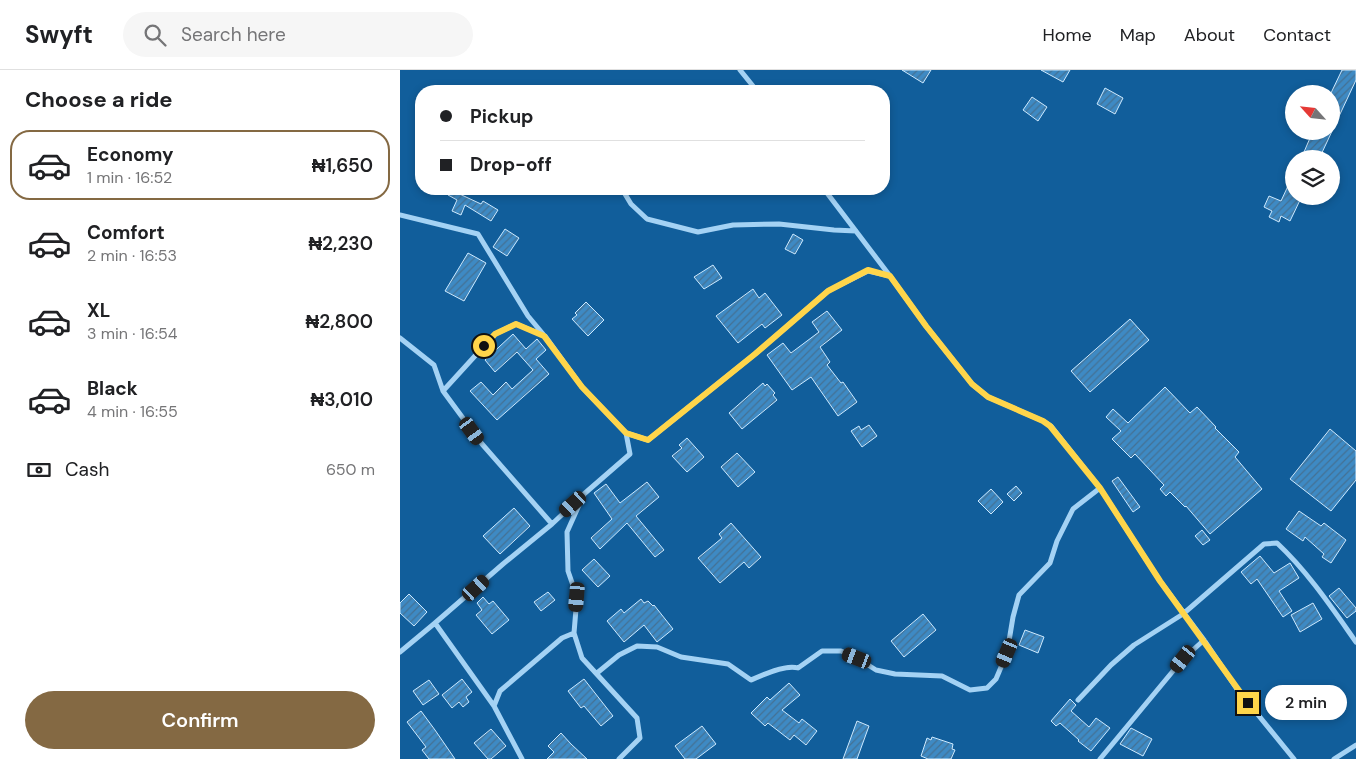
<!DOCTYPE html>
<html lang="en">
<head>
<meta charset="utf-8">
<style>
  :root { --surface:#fff; --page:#f6f6f6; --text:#202124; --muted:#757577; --line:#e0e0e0; --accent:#846943 }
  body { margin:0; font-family:"DM Sans",sans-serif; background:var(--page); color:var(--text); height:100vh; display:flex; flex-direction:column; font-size:19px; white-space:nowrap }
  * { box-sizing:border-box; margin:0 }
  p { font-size:16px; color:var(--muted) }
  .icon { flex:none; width:28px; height:28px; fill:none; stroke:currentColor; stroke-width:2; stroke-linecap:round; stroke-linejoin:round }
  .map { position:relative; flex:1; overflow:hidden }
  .drawer { display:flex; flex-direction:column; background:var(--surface); width:400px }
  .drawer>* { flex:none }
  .guide { position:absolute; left:15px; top:15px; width:475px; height:110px; border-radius:20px; box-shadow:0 2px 8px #0003; display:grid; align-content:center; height:110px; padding:0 25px; background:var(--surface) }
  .needle { width:32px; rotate:297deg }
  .controls { position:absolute; left:885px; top:15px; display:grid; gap:10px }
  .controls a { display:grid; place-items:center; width:55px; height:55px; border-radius:50%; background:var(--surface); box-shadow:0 2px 8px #0003; font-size:25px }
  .end { position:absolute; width:22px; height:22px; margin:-11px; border:6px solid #ffd54a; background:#111; box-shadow:0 0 0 2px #111 }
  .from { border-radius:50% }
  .bubble { position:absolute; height:35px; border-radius:18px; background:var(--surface); box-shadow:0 2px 8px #0003; font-size:16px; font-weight:600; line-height:35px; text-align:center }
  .car { position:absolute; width:15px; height:30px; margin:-15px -8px; border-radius:6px; box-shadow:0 0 4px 1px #0007; background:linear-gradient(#222 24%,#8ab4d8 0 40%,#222 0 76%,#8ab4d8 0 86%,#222 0) }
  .guide b { display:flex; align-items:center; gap:18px; height:48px; font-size:19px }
  .guide b+b { border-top:1px solid var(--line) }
  .guide i { width:12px; height:12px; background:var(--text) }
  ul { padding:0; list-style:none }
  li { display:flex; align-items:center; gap:15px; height:70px; margin:0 10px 8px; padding:0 15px; border:2px solid transparent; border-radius:20px }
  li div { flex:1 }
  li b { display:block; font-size:19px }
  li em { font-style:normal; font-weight:600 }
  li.active { border-color:var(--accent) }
  li>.icon { width:45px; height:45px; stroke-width:1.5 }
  h2 { padding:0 25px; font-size:22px; line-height:60px }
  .pay { display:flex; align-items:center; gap:12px; height:55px; padding:0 25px; font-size:19px }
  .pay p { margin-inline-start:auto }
  .primary-button { display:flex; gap:10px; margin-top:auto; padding:10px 25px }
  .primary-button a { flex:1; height:58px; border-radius:30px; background:var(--accent); color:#fff; font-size:20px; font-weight:600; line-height:58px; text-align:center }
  header { display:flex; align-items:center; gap:30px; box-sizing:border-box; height:70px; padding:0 25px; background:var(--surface); border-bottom:1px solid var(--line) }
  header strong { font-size:24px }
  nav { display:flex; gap:28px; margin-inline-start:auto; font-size:18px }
  .search { width:350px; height:45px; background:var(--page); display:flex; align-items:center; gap:12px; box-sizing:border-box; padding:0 18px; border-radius:28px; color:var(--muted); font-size:19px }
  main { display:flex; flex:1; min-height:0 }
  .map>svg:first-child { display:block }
  .building { fill:url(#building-hatch); stroke:#cde9fe }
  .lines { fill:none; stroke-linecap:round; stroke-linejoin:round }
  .minor { stroke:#a4d2f4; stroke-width:5 }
  .route { stroke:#ffd54a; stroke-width:6 }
</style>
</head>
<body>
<header>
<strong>Swyft</strong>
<div class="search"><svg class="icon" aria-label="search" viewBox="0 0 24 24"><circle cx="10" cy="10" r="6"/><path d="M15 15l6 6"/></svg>Search here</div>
<nav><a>Home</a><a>Map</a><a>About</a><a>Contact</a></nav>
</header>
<main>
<section class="drawer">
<h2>Choose a ride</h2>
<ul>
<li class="active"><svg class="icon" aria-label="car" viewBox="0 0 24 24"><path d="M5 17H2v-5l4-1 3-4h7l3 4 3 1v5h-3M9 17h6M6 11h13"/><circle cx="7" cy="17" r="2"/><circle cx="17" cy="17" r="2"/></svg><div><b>Economy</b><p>1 min · 16:52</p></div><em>₦1,650</em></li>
<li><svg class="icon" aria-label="car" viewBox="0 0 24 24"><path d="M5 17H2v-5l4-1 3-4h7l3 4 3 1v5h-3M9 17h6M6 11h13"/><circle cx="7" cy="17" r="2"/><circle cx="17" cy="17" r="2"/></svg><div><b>Comfort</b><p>2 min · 16:53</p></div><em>₦2,230</em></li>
<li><svg class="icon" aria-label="car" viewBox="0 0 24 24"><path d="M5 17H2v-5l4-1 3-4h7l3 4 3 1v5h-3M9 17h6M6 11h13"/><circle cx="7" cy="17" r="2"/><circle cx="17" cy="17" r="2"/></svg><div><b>XL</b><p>3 min · 16:54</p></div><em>₦2,800</em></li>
<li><svg class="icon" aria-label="car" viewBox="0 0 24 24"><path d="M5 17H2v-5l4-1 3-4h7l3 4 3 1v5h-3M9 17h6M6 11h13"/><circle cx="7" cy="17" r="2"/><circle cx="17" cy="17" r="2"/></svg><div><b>Black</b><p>4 min · 16:55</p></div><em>₦3,010</em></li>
</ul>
<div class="pay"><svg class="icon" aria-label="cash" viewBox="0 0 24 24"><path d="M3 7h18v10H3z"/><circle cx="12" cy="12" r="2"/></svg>Cash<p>650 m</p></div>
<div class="primary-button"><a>Confirm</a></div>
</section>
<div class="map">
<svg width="956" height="689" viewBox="0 0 956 689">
  <defs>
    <pattern id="building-hatch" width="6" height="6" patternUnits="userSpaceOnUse" patternTransform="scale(1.25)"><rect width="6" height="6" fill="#3e8ac4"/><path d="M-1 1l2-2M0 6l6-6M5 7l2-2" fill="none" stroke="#447194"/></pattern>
  </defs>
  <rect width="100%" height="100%" fill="#115e9b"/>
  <path class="building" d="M502,0H531L523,13Z
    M641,0H670L663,12Z
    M942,0H956V10L919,89H901L913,61H931V23Z
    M705,18L723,28L715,44L697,34Z
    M632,27L647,37L638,51L623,40Z
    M894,103V126H902L890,151L881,146L879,152L869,147L872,141L864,137L869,126L881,131Z
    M51,120L81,134L83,131L98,140L91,151L65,135L61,145L52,141L57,130L48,125Z
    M105,159L119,168L107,186L93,177Z
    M393,164L403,170L395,184L385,179Z
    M68,183L86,193L64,231L45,221Z
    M313,195L322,208L304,219L294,207Z
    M353,219L359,228L365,223L382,245L365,258L362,254L338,273L316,246Z
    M186,232L204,250L188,266L172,249L177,245L175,243Z
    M427,241L442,260L420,277L430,292L427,295L441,313L443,312L457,332L438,346L411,307L392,320L367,285L383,273L391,283L419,262L412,252Z
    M730,249L749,270L690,322L671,301Z
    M113,264L126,279L137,269L146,280L136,289L149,304L97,350L70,321L81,312L93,325L106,312L112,319L133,300L117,282L95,302L85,290Z
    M363,313L365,316L367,314L375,323L373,325L377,330L342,359L329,343Z
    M765,317L790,343L797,337L816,357L815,358L839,382L835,387L862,419L810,464L786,436L785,437L770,422L766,426L760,419L764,415L735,384L731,388L712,369L721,361L706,347L713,339L728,353Z
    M469,355L477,366L462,377L451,361L459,356L461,360Z
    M930,359L956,381V410L931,441L890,409Z
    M287,368L304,387L287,402L272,386L282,378L279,375Z
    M337,383L355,402L338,417L321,397Z
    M718,407L740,437L733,442L712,411Z
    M247,412L259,427L236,446L264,480L255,487L227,453L200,479L191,468L212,449L194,423L206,414L220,433Z
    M616,416L622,423L614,431L607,424Z
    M591,419L603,432L591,444L578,431Z
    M114,438L130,456L100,484L83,466Z
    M899,441L921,456L924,453L946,470L931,493L922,487L924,484L905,467L903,471L886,459Z
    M331,453L361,487L349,498L344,492L320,513L298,488L322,468L319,464Z
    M802,460L810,470L803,475L795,466Z
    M860,486L874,503L890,493L899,508L879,521L892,541L883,547L857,509L851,514L841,502Z
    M194,489L210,506L198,517L182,500Z
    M939,518L956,538V541L947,548L929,526Z
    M148,522L155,530L141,541L134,532Z
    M9,524L27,542L14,556L0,543V533Z
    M83,527L89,534L93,531L109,550L92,564L76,545L82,540L77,533Z
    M241,529L244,533L248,531L253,536L254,535L273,559L257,572L244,555L224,572L207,551L221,539L224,543Z
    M913,533L922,549L900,562L891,545Z
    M523,544L536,560L504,587L491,571Z
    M625,560L644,567L638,583L619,575Z
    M62,609L72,622L66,627L69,632L63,637L59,632L52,638L42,625Z
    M184,609L213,646L201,656L184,636L181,638L168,621Z
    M29,610L39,624L23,635L13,621Z
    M389,613L400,625L382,640L399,653L402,649L417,661L406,675L394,665L390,670L368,653L365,656L351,643L367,627L370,630Z
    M670,629L676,635L671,641L689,657L696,648L710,658L691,681L678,671L679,670L660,653L656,656L651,651Z
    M21,641L35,660L55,689H29L22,680L26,677L7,652Z
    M457,651L469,656L457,689H443Z
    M302,656L316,674L296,689H285L275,676Z
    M731,658L752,669L743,686L720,674Z
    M91,659L106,676L91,689H88L74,673Z
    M161,663L171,674L187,689H147L154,682L148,676Z
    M532,667L553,674L552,679L555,680L551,689H528L521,686L527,668L531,670Z"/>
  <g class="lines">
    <path class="minor" d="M340,0L357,21
      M222,119L231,134L247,149L298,162L333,155L379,154L434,160L456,161
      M424,119L490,206
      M0,145L78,164L128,246L143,264
      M0,268L34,295L43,321
      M152,454L182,426
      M174,563L182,588L237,648L240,668L219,689
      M0,582L35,553
      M197,603L219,585L237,576L257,577L281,587L328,594L351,610C362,605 386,594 398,598L422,581H441L457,588L476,600L495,604L542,606L570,620L587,618L596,609L607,583L613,547L619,525L650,493L657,471L673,439L700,418
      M678,630L711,595L734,575L783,544L864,474L877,473C908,502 932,538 956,572
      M94,636L100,621L162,568L174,563L177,527L168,501L167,462L184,424L230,384L226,363L248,370L355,284L428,221L468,201L490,206L526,256L572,314L588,327L643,351L651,356L700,418L760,511L804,570L837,619L894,689
      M122,689L94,636L35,553L103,494L152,454L82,374L43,321L95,264L116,254L145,266L182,317L226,363
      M700,689L783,589L804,570
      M934,689L956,675"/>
  </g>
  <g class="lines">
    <path class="route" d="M84,276L95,264L116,254L144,266L182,317L226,363L248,370L355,284L428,221L468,200L490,206L526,256L572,314L588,327L643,351L650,356L700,418L760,511L848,633"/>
  </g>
</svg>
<div class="controls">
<a><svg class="needle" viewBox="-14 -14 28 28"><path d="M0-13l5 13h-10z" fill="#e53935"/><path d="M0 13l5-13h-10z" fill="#757577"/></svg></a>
<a><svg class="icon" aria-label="layers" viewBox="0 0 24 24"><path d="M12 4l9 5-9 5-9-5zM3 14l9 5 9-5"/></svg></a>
</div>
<i class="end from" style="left:84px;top:276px"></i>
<i class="end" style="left:848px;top:633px"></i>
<div class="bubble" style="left:865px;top:615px;width:82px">2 min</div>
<i class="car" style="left:72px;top:361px;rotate:144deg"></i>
<i class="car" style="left:173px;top:434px;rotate:228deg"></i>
<i class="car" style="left:76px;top:518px;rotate:48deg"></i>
<i class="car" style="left:177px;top:527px;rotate:185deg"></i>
<i class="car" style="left:607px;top:583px;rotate:203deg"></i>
<i class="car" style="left:457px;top:588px;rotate:291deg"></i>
<i class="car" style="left:783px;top:589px;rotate:219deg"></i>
<div class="guide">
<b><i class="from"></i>Pickup</b>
<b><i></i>Drop-off</b>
</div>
</div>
</main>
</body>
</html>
